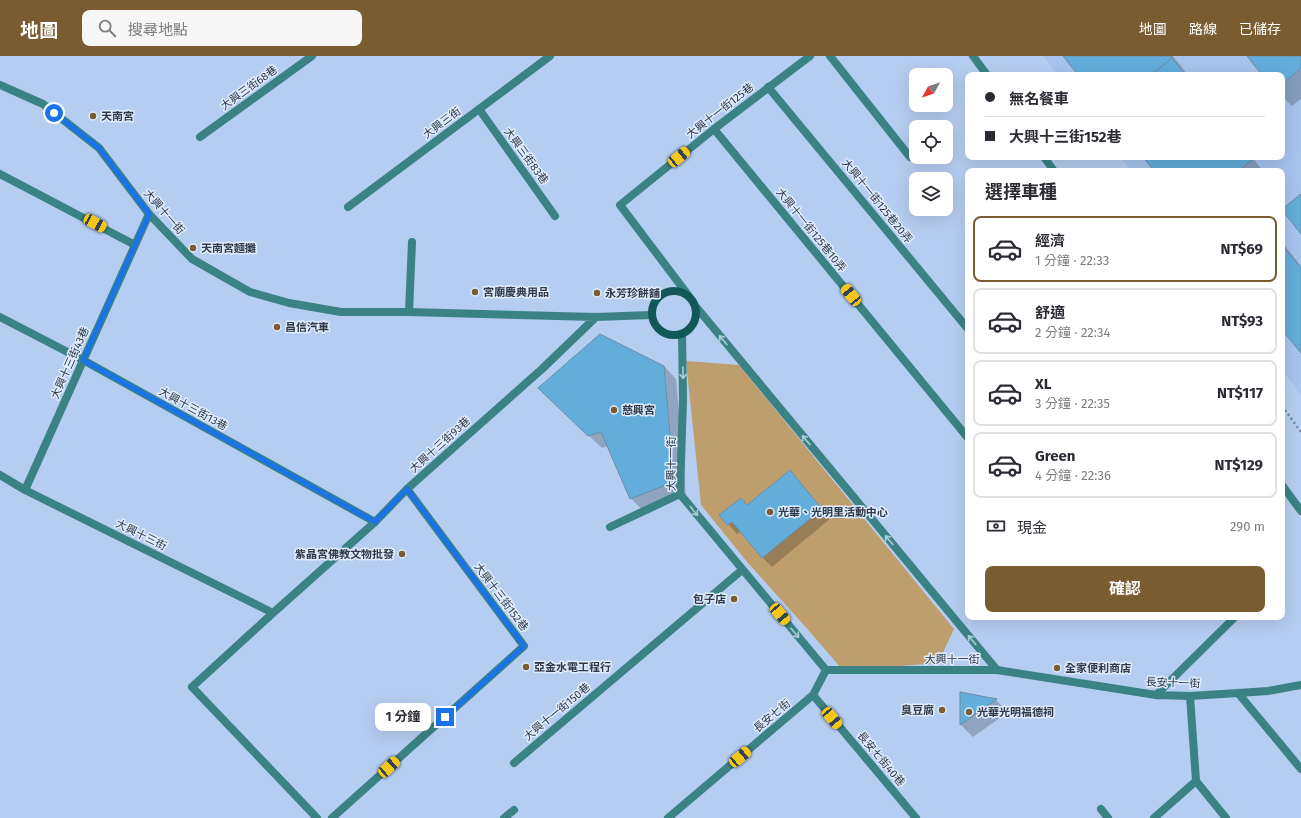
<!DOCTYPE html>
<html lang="zh-TW">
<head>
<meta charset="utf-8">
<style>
  :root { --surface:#fff; --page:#f7f7f7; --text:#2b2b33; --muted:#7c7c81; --line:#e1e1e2; --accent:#795c30 }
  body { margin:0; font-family:"Fira Sans","Noto Sans TC",sans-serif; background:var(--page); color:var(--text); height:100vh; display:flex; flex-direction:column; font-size:15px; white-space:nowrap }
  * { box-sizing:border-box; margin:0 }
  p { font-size:13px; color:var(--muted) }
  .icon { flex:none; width:22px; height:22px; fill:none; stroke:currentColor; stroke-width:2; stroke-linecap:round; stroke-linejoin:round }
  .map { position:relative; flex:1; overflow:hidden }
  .details { position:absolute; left:965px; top:112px; width:320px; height:452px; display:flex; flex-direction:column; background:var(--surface); border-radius:8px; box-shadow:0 4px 16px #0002 }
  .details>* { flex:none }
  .banner { position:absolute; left:965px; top:16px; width:320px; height:88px; border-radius:8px; box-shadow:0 4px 16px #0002; display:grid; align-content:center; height:88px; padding:0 20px; background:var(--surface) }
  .needle { width:26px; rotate:230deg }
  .fabs { position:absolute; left:909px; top:12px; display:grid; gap:8px }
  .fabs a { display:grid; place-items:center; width:44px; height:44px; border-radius:8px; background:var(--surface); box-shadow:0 4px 16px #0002; font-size:20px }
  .end { position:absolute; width:18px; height:18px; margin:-9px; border:5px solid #1a73e8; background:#fff; box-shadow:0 0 0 2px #fff }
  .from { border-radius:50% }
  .bubble { position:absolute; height:28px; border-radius:8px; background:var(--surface); box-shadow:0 4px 16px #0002; font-size:13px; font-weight:700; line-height:28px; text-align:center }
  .car { position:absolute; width:12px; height:24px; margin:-12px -6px; border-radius:5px; box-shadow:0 0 3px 1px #0007; background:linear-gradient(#f5c518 24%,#345 0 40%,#f5c518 0 76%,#345 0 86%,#f5c518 0) }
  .banner b { display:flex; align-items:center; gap:14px; height:38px; font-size:15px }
  .banner b+b { border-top:1px solid var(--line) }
  .banner i { width:10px; height:10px; background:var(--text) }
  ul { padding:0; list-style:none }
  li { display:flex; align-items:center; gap:12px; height:66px; margin:0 8px 6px; padding:0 12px; border:2px solid var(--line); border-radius:8px }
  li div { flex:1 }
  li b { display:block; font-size:15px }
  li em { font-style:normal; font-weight:700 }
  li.current { border-color:var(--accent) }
  li>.icon { width:36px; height:36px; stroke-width:1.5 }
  h2 { padding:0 20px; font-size:18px; line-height:48px }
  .pay { display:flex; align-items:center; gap:10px; height:44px; padding:0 20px; font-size:15px }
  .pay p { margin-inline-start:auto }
  .cta { display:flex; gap:8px; margin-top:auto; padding:8px 20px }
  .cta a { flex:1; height:46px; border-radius:8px; background:var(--accent); color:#fff; font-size:16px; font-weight:700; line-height:46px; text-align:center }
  header { display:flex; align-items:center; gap:24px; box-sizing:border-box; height:56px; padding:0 20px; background:var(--accent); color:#fff }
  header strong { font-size:19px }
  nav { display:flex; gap:22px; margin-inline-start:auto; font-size:14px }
  .search { width:280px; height:36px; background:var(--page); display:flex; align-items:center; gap:10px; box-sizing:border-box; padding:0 14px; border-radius:8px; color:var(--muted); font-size:15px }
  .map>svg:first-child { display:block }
  .built { fill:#a7c3ec }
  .green { fill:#bf9e6d }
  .shadow { fill:#0003 }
  .building { fill:#62adda; stroke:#698fa7 }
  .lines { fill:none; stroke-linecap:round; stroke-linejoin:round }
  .path { stroke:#75869f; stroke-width:2.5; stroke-dasharray:2 3; stroke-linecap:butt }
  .lane { stroke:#3a8284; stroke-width:8 }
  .street { stroke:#3a8284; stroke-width:8 }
  .secondary { stroke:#125859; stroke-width:8 }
  .oneway { stroke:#aecdda }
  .route { stroke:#1a73e8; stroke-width:5 }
  .poi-dot { fill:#795c30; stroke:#e0edff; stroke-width:1.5 }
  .labels { text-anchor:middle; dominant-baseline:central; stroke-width:3; stroke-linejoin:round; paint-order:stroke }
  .street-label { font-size:11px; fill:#2e3846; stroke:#e0edff }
  .poi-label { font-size:11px; font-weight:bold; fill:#2e3846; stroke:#e0edff; text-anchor:start }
</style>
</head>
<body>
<header>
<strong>地圖</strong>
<div class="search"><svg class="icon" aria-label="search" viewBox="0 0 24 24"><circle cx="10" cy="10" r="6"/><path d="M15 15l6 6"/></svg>搜尋地點</div>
<nav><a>地圖</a><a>路線</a><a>已儲存</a></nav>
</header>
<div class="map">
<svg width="1301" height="762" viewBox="0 0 1301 762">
  <rect width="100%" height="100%" fill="#b5cdf0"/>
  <path class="built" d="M1043,0H1301V339L1282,314V115H1131L1120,101H1282V19H1058Z"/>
  <path class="green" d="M686,305L739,309L954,573L938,607L887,611H840L810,576L748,507L701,449Z"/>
  <path class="shadow" d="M1065,0H1173L1188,19H1079Z
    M1249,0H1301V43L1292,50L1282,40V19H1264Z
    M1144,101H1252L1263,115H1155Z
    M1282,186L1301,210V295L1282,272Z
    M664,310L676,323L686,438L643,455L631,442L608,390L602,392L551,344Z
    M790,415L799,425L830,463L772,511L762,501L741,475L737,478L721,460L741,443L748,450Z
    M961,638L996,644L1008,656L973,681L961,669Z"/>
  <path class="building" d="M1063,0H1171L1172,2L1151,19H1078Z
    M1247,0H1301V12L1282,28V19H1262Z
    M1172,2L1186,19H1151Z
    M1143,101H1250L1252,104L1238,115H1154Z
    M1301,138V178L1282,154V153Z
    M1282,189L1301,212V297L1282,274Z
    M600,278L664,310L674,426L630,443L601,376L588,380L538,332Z
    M790,414L822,453L762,502L732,466L727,469L719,459L741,442L747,449Z
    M960,636L997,643L960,669Z"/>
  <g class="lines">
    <path class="path" d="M1282,350L1301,376"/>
    <path class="lane" d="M830,0L910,101
      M973,0L987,19
      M768,31L968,273
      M479,53L555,160
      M714,73L968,382
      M200,81L312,0
      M1044,101L1054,115
      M0,118L135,189
      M688,239L620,149L714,73L810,0
      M409,256L412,186
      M0,261L83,304L375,466
      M332,762L524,590L407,433"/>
    <path class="street" d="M0,29L43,48L99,92L149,158L192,203L250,236L289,247L341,256H409L596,261L651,259
      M348,151L550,0
      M697,252L997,614
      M682,278L683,343L680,438L826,614H997L1156,639L1190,640L1238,637L1268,635L1301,629
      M0,419L25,434L273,557
      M1282,429L1301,455
      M25,434L149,158
      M610,471L680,438
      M1238,637L1301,713
      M813,639L916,762
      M1156,639L1235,561
      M514,707L742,514
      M1196,725L1226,762
      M1101,753L1108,762
      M317,762L192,631L273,557L375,466L407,433L542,313L596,261
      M504,762L514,754
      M668,762L813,639L826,614
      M1154,762L1196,725L1190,640"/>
    <path class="secondary" d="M652 257a22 22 0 1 1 44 0a22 22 0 1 1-44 0Z"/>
  </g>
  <defs><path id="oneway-shaft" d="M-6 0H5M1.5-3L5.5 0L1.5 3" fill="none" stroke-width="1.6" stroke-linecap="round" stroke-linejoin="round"/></defs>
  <g class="oneway">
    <use href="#oneway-shaft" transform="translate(723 284) rotate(-130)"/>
    <use href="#oneway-shaft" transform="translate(683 317) rotate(89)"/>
    <use href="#oneway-shaft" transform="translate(806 384) rotate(-130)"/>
    <use href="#oneway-shaft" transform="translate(694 455) rotate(51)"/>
    <use href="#oneway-shaft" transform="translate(889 484) rotate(-130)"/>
    <use href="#oneway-shaft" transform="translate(795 577) rotate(50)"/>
    <use href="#oneway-shaft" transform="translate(972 584) rotate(-130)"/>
  </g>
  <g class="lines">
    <path class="route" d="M54,57L99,92L149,158L83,304L375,466L407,433L524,590L445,661"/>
  </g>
  <g class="poi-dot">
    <circle cx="93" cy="60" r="4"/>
    <circle cx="193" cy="192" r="4"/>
    <circle cx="475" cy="236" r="4"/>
    <circle cx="597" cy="237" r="4"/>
    <circle cx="277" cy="271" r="4"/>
    <circle cx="614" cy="354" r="4"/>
    <circle cx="770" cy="456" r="4"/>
    <circle cx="402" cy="498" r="4"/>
    <circle cx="734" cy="543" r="4"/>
    <circle cx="526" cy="611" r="4"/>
    <circle cx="1057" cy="612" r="4"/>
    <circle cx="942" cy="654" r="4"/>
    <circle cx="969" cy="656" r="4"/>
  </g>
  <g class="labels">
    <g class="street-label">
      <text transform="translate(249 32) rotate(-36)">大興三街68巷</text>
      <text transform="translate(720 55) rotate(-38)">大興十一街125巷</text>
      <text transform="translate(442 67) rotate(-37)">大興三街</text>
      <text transform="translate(526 100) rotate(54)">大興三街83巷</text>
      <text transform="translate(877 145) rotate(51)">大興十一街125巷20弄</text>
      <text transform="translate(164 156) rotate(49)">大興十一街</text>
      <text transform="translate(811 174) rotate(51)">大興十一街125巷10弄</text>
      <text transform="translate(70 307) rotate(-66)">大興十三街43巷</text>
      <text transform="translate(193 353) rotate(29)">大興十三街13巷</text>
      <text transform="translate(440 389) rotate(-42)">大興十三街93巷</text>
      <text transform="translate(671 408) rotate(-90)">大興十一街</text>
      <text transform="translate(141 479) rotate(26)">大興十三街</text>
      <text transform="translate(501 541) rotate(53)">大興十三街152巷</text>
      <text x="952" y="603">大興十一街</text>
      <text transform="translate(1173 627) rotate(2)">長安十一街</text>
      <text transform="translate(557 656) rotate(-40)">大興十一街150巷</text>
      <text transform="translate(772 660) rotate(-40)">長安七街</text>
      <text transform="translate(881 703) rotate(50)">長安七街40巷</text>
    </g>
    <g class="poi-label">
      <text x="101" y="60">天南宮</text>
      <text x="201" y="192">天南宮麵攤</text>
      <text x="483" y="236">宮廟慶典用品</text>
      <text x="605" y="237">永芳珍餅舖</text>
      <text x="285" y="271">昌信汽車</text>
      <text x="622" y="354">慈興宮</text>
      <text x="778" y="456">光華、光明里活動中心</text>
      <text x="394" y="498" text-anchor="end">紫晶宮佛教文物批發</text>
      <text x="726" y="543" text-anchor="end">包子店</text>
      <text x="534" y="611">亞金水電工程行</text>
      <text x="1065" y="612">全家便利商店</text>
      <text x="934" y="654" text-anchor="end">臭豆腐</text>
      <text x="977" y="656">光華光明福德祠</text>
    </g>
  </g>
</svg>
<div class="fabs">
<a><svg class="needle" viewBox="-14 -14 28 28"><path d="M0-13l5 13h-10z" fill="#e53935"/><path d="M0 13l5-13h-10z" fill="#7c7c81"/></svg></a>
<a><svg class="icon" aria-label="locate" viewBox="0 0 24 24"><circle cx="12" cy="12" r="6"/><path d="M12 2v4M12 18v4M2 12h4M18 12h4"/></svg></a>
<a><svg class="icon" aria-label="layers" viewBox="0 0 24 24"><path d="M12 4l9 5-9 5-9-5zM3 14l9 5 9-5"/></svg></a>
</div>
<i class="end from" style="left:54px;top:57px"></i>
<i class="end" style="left:445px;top:661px"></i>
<div class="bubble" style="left:375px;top:647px;width:56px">1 分鐘</div>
<i class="car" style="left:679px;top:101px;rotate:51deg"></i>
<i class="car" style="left:95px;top:167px;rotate:118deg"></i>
<i class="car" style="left:851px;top:239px;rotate:321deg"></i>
<i class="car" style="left:780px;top:558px;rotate:140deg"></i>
<i class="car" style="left:832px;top:662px;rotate:140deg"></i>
<i class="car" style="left:740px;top:701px;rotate:50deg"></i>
<i class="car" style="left:389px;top:711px;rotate:48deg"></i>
<div class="banner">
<b><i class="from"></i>無名餐車</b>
<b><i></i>大興十三街152巷</b>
</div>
<section class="details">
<h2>選擇車種</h2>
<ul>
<li class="current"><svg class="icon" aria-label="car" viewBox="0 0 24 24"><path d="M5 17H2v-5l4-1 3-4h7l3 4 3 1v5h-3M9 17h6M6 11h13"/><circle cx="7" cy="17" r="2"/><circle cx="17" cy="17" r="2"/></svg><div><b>經濟</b><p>1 分鐘 · 22:33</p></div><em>NT$69</em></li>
<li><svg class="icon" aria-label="car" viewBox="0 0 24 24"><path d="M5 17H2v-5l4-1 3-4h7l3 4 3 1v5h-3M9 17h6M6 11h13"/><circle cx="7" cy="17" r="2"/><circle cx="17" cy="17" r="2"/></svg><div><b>舒適</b><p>2 分鐘 · 22:34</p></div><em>NT$93</em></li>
<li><svg class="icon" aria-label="car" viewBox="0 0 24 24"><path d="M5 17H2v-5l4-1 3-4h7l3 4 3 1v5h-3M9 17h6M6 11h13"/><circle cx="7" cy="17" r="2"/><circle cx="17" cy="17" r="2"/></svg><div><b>XL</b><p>3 分鐘 · 22:35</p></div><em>NT$117</em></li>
<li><svg class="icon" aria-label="car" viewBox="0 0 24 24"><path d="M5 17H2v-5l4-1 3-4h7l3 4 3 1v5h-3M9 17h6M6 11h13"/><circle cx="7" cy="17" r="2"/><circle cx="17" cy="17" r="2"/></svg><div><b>Green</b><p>4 分鐘 · 22:36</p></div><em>NT$129</em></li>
</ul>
<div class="pay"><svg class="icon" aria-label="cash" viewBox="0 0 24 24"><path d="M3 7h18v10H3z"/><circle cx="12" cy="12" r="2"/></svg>現金<p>290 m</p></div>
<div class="cta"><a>確認</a></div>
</section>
</div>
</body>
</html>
